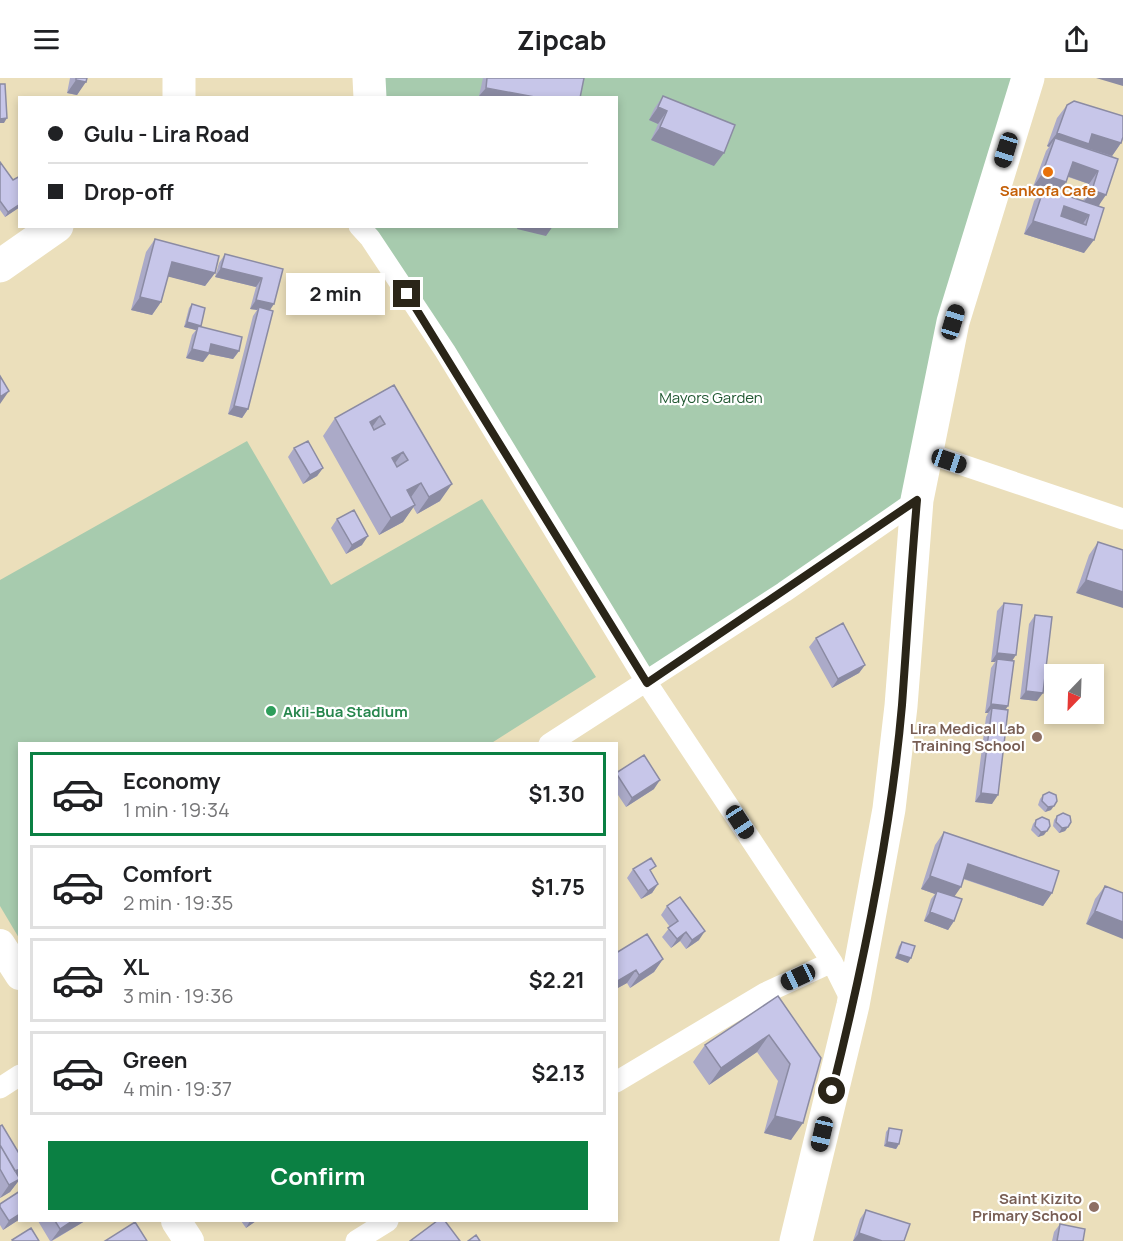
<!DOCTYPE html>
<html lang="en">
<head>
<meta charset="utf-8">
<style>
  :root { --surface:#fff; --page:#f2f2f2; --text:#202124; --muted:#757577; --line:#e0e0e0; --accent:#0b8043 }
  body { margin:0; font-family:Manrope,sans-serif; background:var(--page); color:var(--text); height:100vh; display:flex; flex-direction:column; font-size:22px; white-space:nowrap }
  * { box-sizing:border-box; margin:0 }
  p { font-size:20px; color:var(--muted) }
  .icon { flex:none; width:33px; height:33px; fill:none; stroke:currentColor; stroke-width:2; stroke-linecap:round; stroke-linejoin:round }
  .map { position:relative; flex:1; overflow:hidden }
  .details { position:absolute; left:18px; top:664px; width:600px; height:480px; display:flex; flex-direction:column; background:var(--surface); border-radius:0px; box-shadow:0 3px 9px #0003 }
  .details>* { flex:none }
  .banner { position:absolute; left:18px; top:18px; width:600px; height:132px; border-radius:0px; box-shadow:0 3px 9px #0003; display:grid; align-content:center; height:132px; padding:0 30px; background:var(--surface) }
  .needle { width:39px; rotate:203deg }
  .fabs { position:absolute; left:1044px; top:586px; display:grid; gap:12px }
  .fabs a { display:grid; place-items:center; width:60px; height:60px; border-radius:0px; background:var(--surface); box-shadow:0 3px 9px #0003; font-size:30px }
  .end { position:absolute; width:27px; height:27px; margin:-14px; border:8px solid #2a2518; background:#fff; box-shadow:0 0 0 3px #fff }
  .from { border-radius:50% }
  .bubble { position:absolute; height:42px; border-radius:0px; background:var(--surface); box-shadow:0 3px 9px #0003; font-size:20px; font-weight:700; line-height:42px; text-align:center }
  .car { position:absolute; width:18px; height:36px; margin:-18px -9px; border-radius:8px; box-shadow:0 0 4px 2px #0007; background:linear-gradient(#222 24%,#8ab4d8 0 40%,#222 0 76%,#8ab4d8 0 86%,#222 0) }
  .banner b { display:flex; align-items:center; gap:21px; height:57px; font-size:22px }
  .banner b+b { border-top:2px solid var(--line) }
  .banner i { width:15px; height:15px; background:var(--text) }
  ul { padding:10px 0 0; list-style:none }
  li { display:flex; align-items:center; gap:18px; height:84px; margin:0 12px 9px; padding:0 18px; border:3px solid var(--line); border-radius:0px }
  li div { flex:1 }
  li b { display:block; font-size:22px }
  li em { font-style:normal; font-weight:700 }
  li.active { border-color:var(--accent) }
  li>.icon { width:54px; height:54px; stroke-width:1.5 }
  .action { display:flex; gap:12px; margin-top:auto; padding:12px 30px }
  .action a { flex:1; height:69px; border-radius:0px; background:var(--accent); color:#fff; font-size:24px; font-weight:700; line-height:69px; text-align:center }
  header { display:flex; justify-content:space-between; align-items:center; height:78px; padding:0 30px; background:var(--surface); font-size:27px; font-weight:700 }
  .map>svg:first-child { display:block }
  .green { fill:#a7cbae }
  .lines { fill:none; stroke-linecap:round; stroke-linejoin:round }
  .street { stroke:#fff; stroke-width:21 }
  .secondary { stroke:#fff; stroke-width:30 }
  .primary { stroke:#fff; stroke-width:33 }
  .wall { fill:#abaac8; fill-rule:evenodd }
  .shaded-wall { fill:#8b8ba3 }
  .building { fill:#c7c6e9; stroke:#8b8ba3; stroke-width:1.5; fill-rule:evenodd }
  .route { stroke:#2a2518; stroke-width:8 }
  .food-dot { fill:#e8710a; stroke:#fff; stroke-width:2 }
  .leisure-dot { fill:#2e9e5b; stroke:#fff; stroke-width:2 }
  .education-dot { fill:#8d6e63; stroke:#fff; stroke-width:2 }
  .labels { text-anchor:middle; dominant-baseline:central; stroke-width:4.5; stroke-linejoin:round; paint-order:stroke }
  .food-label { font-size:15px; font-weight:bold; fill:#c56008; stroke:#fff }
  .park-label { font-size:15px; fill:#1f5730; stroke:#fff }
  .leisure-label { font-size:15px; font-weight:bold; fill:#27864d; stroke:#fff; text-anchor:start }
  .education-label { font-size:15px; font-weight:bold; fill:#785e54; stroke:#fff; text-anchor:end }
</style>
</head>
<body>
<header><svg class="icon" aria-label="menu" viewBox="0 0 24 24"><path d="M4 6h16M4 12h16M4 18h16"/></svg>Zipcab<svg class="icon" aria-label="share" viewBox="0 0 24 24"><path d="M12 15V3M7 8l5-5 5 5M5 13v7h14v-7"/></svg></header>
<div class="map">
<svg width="1123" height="1163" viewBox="0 0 1123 1163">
  <rect width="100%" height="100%" fill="#ebdfbb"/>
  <path class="green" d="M361,0H1027L923,406L652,598L374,149L616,148V20L363,19Z
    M247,363L331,507L482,421L596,599L490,666H20L19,860L0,828V502Z"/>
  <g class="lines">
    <path class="street" d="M359,148L370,160L445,273L647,605L832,884L853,926
      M927,375L1123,441
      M549,666L784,514L917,422
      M616,1004L765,915L832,884
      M0,1010L20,997
      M356,1163L388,1143"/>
    <path class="secondary" d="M0,866L20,897
      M176,1143L189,1163"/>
    <path class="primary" d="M369,0L370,20
      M179,20V0
      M0,188L57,148
      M796,1163L853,927L889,731L901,628L917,422L953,244L1028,0"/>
  </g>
  <path class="wall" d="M70,0H87L77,17L67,15Z
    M483,0H584L479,18Z
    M663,18L714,88L651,62L658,46L649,42L654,31Z
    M1067,27L1121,65L1112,78L1118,81L1099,128L1084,175L1024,156L1034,123L1042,112L1033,109L1046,73L1049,69L1047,68L1057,40ZM1068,99L1089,106L1083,123L1059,115L1066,104Z
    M0,84L13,102L20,98V129L5,139L0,132Z
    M155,161L215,195L205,208L168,198L161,224L152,237L131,232L146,174Z
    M225,176L283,191L270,232L248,331L242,340L228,336L253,238L257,232L250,231L256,209L215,199L219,185Z
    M192,226L200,249L239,273L233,281L209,276L203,284L186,280L192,257L196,252L184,249L189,230Z
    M394,307L440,423L417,436L413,429L403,444L379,457L323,358L335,340Z
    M294,370L323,390L317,398L303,406L288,379Z
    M337,441L362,467L346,476L331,450Z
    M1098,464L1123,472L1076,515L1089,477Z
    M1004,525L1012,583L992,726L975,724L986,639L988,635H985L991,590L995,584H991L997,533Z
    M1035,537L1037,623L1020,621L1029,546Z
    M816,560L865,587L859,595L832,610L809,569Z
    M616,695L654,711L626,729L616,714Z
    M1043,717L1051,732L1045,734L1038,727L1040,721Z
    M1057,738L1071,744L1065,753L1059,755L1053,748L1054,742Z
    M1036,742L1044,757L1038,759L1031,752L1033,746Z
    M944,754L1052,815L1043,828L963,801L954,818V843L948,852L924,843L931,821L935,816L921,811L935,767Z
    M633,791L658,806L652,815L641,821L627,800Z
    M1105,808L1123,815L1086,846L1095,821Z
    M667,828L699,862L686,871L680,863L671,870L662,859L670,849L661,837Z
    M902,864L908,885L895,880L899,868Z
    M616,875L663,881L654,894L630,910L627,905L616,911Z
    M778,918L821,980L791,1062L764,1055L778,1003L757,974L709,1007L693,984L705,967Z
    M0,1048L18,1074L20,1072V1096L17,1097L20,1101L10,1114L0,1120Z
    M889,1050L899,1066L896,1071L884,1068L886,1054Z
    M0,1126L20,1141L3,1152L0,1147Z
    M866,1132L904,1163H853L860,1141Z
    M38,1143H85L52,1163H50Z
    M241,1143H256L246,1150Z
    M1060,1146L1083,1163H1052L1054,1154Z"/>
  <path class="shaded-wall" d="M1096,0H1123V8Z
    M76,2L86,4L77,17L67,15Z
    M486,10L540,20H485L479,18Z
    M658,29L667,33L658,46L649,42Z
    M7,40L4,45H0V41Z
    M660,49L724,75L714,88L651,62Z
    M1057,55L1092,56L1121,65L1112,78L1055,60L1049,69L1047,68Z
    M1073,84L1098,93L1089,106L1064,97Z
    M1042,96L1066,104L1057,117L1044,110L1042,112L1033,109Z
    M1092,112L1106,117L1097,130L1083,125Z
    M20,126V129L5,139L8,134Z
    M1064,128L1089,137L1080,150L1055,141Z
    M1033,143L1094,162L1084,175L1024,156Z
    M518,148H553L546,158L517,151Z
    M172,184L215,195L205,208L162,197Z
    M221,190L262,200L256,209L215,199Z
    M140,219L161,224L152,237L131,232Z
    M256,222L274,226L268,235L259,229L257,232L250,231Z
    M187,244L201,248L198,252V248L196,252L184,249Z
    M211,266L239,273L233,281L209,276L203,284L186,280L192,271Z
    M9,313L0,326V319Z
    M234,328L248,331L242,340L228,336Z
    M380,338L368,355L370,344Z
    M403,374L391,391L392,380Z
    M323,390L317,398L303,406L310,397Z
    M421,405L409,422L407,412Z
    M452,406L440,423L417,436L429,419Z
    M415,427L403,444L379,457L391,440Z
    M368,458L362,467L346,476L352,467Z
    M1086,502L1123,514V530L1076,515Z
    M997,575L1016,577L1010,586L997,581L995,584H991Z
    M865,587L859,595L832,610L838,601Z
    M1026,613L1043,615L1037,623L1020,621Z
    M991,626L1008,628L1002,637L992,630L988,635H985Z
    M660,702L654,711L626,729L632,720Z
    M981,715L998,717L992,726L975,724Z
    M1054,728L1051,732L1045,734L1048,729Z
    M1068,749L1065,753L1059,755L1062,750Z
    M1047,753L1044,757L1038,759L1041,754Z
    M968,786L1052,815L1043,828L959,799Z
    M930,798L961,809L952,822L937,813L935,816L921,811Z
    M658,806L652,815L641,821L648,813Z
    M1095,833L1123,844V861L1086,846Z
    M930,834L954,843L948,852L924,843Z
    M705,853L699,862L686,871L692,862Z
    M686,854L680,863L671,870L677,861Z
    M898,876L911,880L908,885L895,880Z
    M663,881L654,894L630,910L639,897Z
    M636,892L627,905L616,911V904Z
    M769,957L757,974L709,1007L721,990Z
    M775,1038L803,1045L791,1062L764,1055Z
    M887,1064L899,1066L896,1071L884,1068Z
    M20,1091V1096L8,1103L14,1094Z
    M20,1101L10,1114L0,1120L9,1107Z
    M20,1136V1141L3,1152L9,1143Z
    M72,1143H85L51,1163L60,1151Z
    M250,1143H256L246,1150Z
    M859,1155L882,1163H853Z"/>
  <path class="building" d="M76,0H87L86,4L76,2Z
    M487,0H584L580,20H540L486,10Z
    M0,6H5L7,40L0,41Z
    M663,18L735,47L724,75L660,49L667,33L658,29Z
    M1074,23L1123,38V59L1121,65L1092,56L1089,66L1057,55L1067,27Z
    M1055,60L1118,81L1106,117L1092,112L1098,93L1073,84L1066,104L1042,96Z
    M0,84L13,102L20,98V126L8,134L0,123Z
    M1044,110L1104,130L1094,162L1033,143ZM1064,128L1089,137L1086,147L1061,138Z
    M155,161L219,178L215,195L172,184L161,224L140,219Z
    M225,176L283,191L274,226L256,222L262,200L221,190Z
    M192,226L205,230L201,248L187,244Z
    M259,229L273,233L248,331L234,328Z
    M198,248L242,259L239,273L211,266L209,275L192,271Z
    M0,298L9,313L0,319Z
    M394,307L452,406L429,419L421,405L407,412L415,427L391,440L335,340ZM380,338L385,346L374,352L370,344ZM403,374L408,382L397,389L392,380Z
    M308,363L323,390L310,397L294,370Z
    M354,432L368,458L352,467L337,441Z
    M1098,464L1123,472V514L1086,502Z
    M1004,525L1022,527L1016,577L997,575Z
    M1035,537L1052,539L1043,615L1026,613Z
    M843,545L865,587L838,601L816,560Z
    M997,581L1014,583L1008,628L991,626Z
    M992,630L1008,632L998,717L981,715Z
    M644,677L660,702L632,720L616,695Z
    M1049,714L1056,717L1057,723L1054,728L1048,729L1042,723L1043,717Z
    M1063,735L1070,738L1071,744L1068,749L1062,750L1056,744L1057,738Z
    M1042,739L1049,742L1050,748L1047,753L1041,754L1035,748L1036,742Z
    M944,754L1059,793L1052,815L968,786L961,809L930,798Z
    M651,780L656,788L650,792L658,806L648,813L633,791Z
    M1105,808L1123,815V844L1095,833Z
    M937,813L962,821L954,843L930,834Z
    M680,819L705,853L692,862L686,854L677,861L668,850L678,843L667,828Z
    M647,856L663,881L639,897L636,892L616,904V875Z
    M902,864L915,868L911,880L898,876Z
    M778,918L821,980L803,1045L775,1038L790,986L769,957L721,990L705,967Z
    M2,1047L20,1077V1091L15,1093L0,1067V1048Z
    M889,1050L902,1052L899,1066L887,1064Z
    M0,1067L20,1101L9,1107L0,1091Z
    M20,1113V1136L9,1143L0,1129V1126Z
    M866,1132L910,1146L904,1163H882L859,1155Z
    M55,1143H72L60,1151Z
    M437,1143H445L460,1163H410Z
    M135,1144L147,1163H105Z
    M1060,1146L1085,1151L1083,1163H1057Z
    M31,1150L39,1163H13L12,1162Z
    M476,1157L480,1163H468Z"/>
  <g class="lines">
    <path class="route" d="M407,216L647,605L917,422C911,490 907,559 902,627C891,755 863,888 832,1013"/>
  </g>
  <circle class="food-dot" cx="1048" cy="94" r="6"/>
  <circle class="leisure-dot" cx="271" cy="633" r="6"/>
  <g class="education-dot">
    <circle cx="1037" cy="659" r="6"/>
    <circle cx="1094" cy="1129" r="6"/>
  </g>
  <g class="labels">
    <g class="food-label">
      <text x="1048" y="112">Sankofa Cafe</text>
    </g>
    <g class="park-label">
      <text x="711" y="319">Mayors Garden</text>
    </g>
    <g class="leisure-label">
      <text x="283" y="633">Akii-Bua Stadium</text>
    </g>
    <g class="education-label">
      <text x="1025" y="650">Lira Medical Lab<tspan x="1025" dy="17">Training School</tspan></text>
      <text x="1082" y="1120">Saint Kizito<tspan x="1082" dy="17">Primary School</tspan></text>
    </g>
  </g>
</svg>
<div class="fabs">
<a><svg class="needle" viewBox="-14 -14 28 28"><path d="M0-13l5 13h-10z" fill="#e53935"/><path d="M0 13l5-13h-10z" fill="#757577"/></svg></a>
</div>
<i class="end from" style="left:832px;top:1013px"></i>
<i class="end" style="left:407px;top:216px"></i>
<div class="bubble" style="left:286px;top:195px;width:99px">2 min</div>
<i class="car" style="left:1006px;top:72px;rotate:197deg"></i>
<i class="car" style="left:953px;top:244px;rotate:17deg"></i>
<i class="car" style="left:949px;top:383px;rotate:109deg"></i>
<i class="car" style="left:740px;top:744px;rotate:147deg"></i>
<i class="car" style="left:798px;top:899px;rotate:245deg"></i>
<i class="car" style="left:822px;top:1056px;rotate:193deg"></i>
<div class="banner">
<b><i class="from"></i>Gulu - Lira Road</b>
<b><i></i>Drop-off</b>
</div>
<section class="details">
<ul>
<li class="active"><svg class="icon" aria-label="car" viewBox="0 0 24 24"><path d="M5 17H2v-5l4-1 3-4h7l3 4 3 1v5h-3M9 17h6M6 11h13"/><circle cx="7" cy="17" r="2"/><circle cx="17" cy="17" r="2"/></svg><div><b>Economy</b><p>1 min · 19:34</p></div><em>$1.30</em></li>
<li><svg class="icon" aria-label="car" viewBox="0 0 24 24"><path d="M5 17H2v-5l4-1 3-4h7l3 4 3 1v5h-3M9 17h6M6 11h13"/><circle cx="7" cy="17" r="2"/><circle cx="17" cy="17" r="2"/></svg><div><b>Comfort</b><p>2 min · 19:35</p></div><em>$1.75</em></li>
<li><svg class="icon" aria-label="car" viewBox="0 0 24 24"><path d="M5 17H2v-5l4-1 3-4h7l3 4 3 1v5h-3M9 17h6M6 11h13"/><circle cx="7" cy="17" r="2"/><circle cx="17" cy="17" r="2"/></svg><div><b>XL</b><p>3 min · 19:36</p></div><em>$2.21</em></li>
<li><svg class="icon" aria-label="car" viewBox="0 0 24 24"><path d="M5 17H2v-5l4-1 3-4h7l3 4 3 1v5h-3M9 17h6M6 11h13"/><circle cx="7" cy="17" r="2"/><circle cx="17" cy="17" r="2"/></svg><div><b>Green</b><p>4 min · 19:37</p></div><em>$2.13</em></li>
</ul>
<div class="action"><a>Confirm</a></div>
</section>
</div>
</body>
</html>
